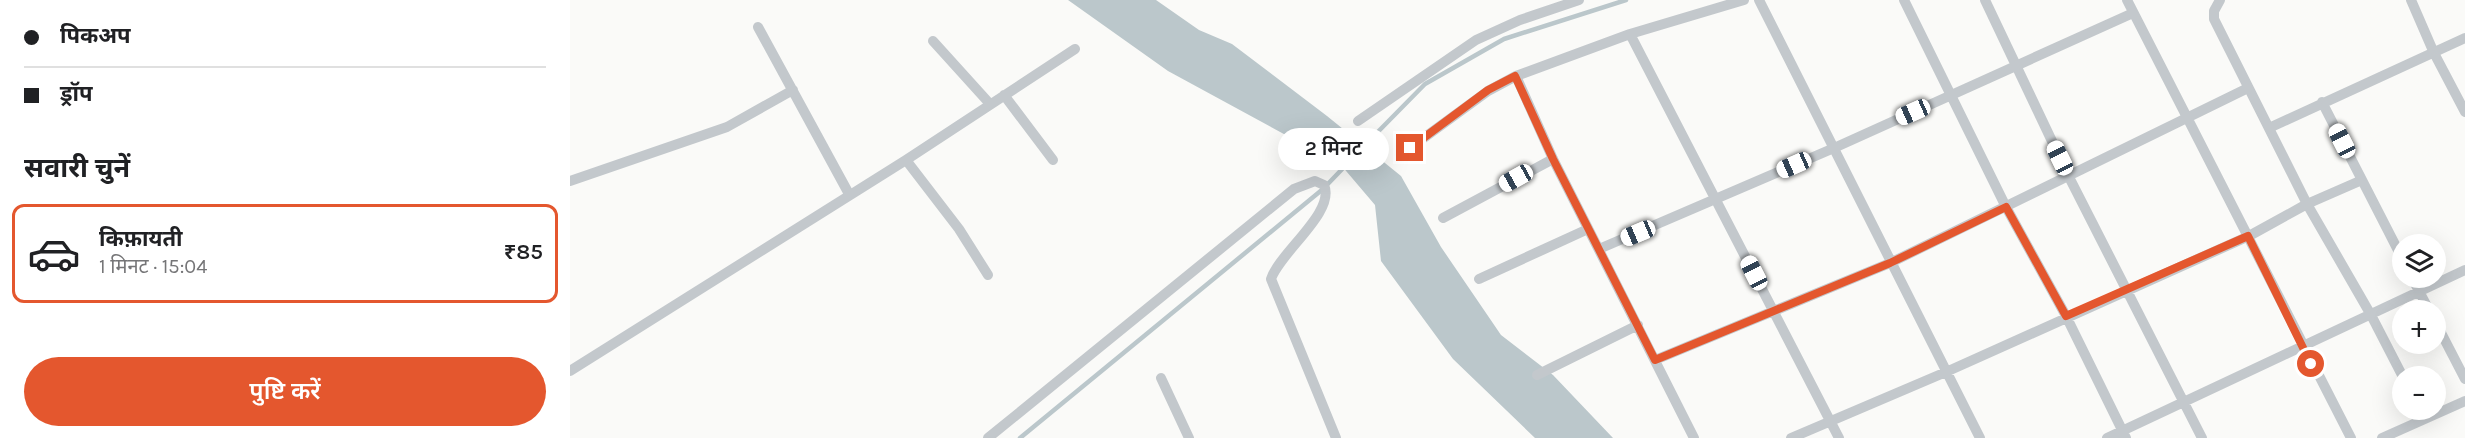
<!DOCTYPE html>
<html lang="hi">
<head>
<meta charset="utf-8">
<style>
  :root { --surface:#fff; --page:#f2f2f2; --text:#202124; --muted:#757577; --line:#e0e0e0; --accent:#e4572e }
  body { margin:0; font-family:Karla,"Noto Sans Devanagari",sans-serif; background:var(--page); color:var(--text); height:100vh; display:flex; flex-direction:column; font-size:22px; white-space:nowrap }
  * { box-sizing:border-box; margin:0 }
  p { font-size:20px; color:var(--muted) }
  .icon { flex:none; width:33px; height:33px; fill:none; stroke:currentColor; stroke-width:2; stroke-linecap:round; stroke-linejoin:round }
  .map { position:relative; flex:1; overflow:hidden }
  .side { display:flex; flex-direction:column; background:var(--surface); width:570px }
  .side>* { flex:none }
  .banner { display:grid; align-content:center; height:132px; padding:0 24px; background:var(--surface) }
  .fabs { position:absolute; left:1822px; top:234px; display:grid; gap:12px }
  .fabs a { display:grid; place-items:center; width:54px; height:54px; border-radius:50%; background:var(--surface); box-shadow:0 6px 24px #0002; font-size:30px }
  .end { position:absolute; width:27px; height:27px; margin:-14px; border:8px solid #e4572e; background:#fff; box-shadow:0 0 0 3px #fff }
  .from { border-radius:50% }
  .bubble { position:absolute; height:42px; border-radius:21px; background:var(--surface); box-shadow:0 6px 24px #0002; font-size:20px; font-weight:600; line-height:42px; text-align:center }
  .car { position:absolute; width:18px; height:36px; margin:-18px -9px; border-radius:8px; box-shadow:0 0 4px 2px #0007; background:linear-gradient(#fff 24%,#345 0 40%,#fff 0 76%,#345 0 86%,#fff 0) }
  .banner b { display:flex; align-items:center; gap:21px; height:57px; font-size:22px }
  .banner b+b { border-top:2px solid var(--line) }
  .banner i { width:15px; height:15px; background:var(--text) }
  ul { padding:0; list-style:none }
  li { display:flex; align-items:center; gap:18px; height:99px; margin:0 12px 9px; padding:0 12px; border:3px solid var(--line); border-radius:12px }
  li div { flex:1 }
  li b { display:block; font-size:22px }
  li em { font-style:normal; font-weight:600 }
  li.selected { border-color:var(--accent) }
  li>.icon { width:54px; height:54px; stroke-width:1.5 }
  h2 { padding:0 24px; font-size:27px; line-height:72px }
  .cta { display:flex; gap:12px; margin-top:auto; padding:12px 24px }
  .cta a { flex:1; height:69px; border-radius:36px; background:var(--accent); color:#fff; font-size:24px; font-weight:600; line-height:69px; text-align:center }
  main { display:flex; flex:1; min-height:0 }
  .map>svg:first-child { display:block }
  .water { fill:#bbc7cb }
  .lines { fill:none; stroke-linecap:round; stroke-linejoin:round }
  .stream { stroke:#bbc7cb; stroke-width:4.5 }
  .minor { stroke:#c3c8cc; stroke-width:10 }
  .route { stroke:#e4572e; stroke-width:8 }
</style>
</head>
<body>
<main>
<section class="side">
<div class="banner">
<b><i class="from"></i>पिकअप</b>
<b><i></i>ड्रॉप</b>
</div>
<h2>सवारी चुनें</h2>
<ul>
<li class="selected"><svg class="icon" aria-label="car" viewBox="0 0 24 24"><path d="M5 17H2v-5l4-1 3-4h7l3 4 3 1v5h-3M9 17h6M6 11h13"/><circle cx="7" cy="17" r="2"/><circle cx="17" cy="17" r="2"/></svg><div><b>किफ़ायती</b><p>1 मिनट · 15:04</p></div><em>₹85</em></li>
</ul>
<div class="cta"><a>पुष्टि करें</a></div>
</section>
<div class="map">
<svg width="1895" height="438" viewBox="0 0 1895 438">
  <rect width="100%" height="100%" fill="#fafaf8"/>
  <path class="water" d="M498,0H586L629,30L662,44L757,116L831,176L871,247L931,335L983,375L1043,438H965L883,359L811,261L805,205L771,165L598,71Z"/>
  <g class="lines">
    <path class="stream" d="M791,149L855,84L934,39L1056,0
      M450,438L753,189L777,164"/>
    <path class="minor" d="M1189,0L1410,438
      M1334,0L1436,207L1496,316L1556,438
      M1415,0L1499,177L1632,438
      M1557,0L1781,438
      M1650,0L1644,11V19L1737,204L1801,315L1833,377
      M1841,0L1864,53L1895,112
      M188,27L279,194
      M1060,34L1269,438
      M363,41L420,104
      M946,76L983,159L1124,438
      M434,95L483,160
      M1752,102L1833,260
      M788,121L906,40L950,20L1009,0
      M1699,128L1895,38
      M840,148L918,91L946,76L1060,34L1174,0
      M336,160L389,229L418,275
      M0,181L157,127L223,90
      M873,218L983,159
      M1029,249L1264,148L1563,13
      M1842,278L1859,310
      M909,279L1018,229
      M1866,323L1895,379
      M1085,360L1320,263L1678,88
      M0,371L336,160L505,49
      M967,375L1068,325
      M591,378L619,438
      M418,438L724,189L745,181L754,185C766,212 710,252 701,279L766,438
      M1221,438L1376,372L1679,236L1737,204L1792,180
      M1537,438L1895,270
      M1812,438L1895,401"/>
  </g>
  <g class="lines">
    <path class="route" d="M840,148L918,90L945,76L983,159L1085,360L1320,263L1436,207L1496,316L1678,236L1741,364"/>
  </g>
</svg>
<div class="fabs">
<a><svg class="icon" aria-label="layers" viewBox="0 0 24 24"><path d="M12 4l9 5-9 5-9-5zM3 14l9 5 9-5"/></svg></a>
<a>+</a>
<a>−</a>
</div>
<i class="end from" style="left:1741px;top:364px"></i>
<i class="end" style="left:840px;top:148px"></i>
<div class="bubble" style="left:708px;top:128px;width:111px">2 मिनट</div>
<i class="car" style="left:1343px;top:112px;rotate:246deg"></i>
<i class="car" style="left:1772px;top:141px;rotate:333deg"></i>
<i class="car" style="left:1490px;top:158px;rotate:334deg"></i>
<i class="car" style="left:1224px;top:165px;rotate:246deg"></i>
<i class="car" style="left:946px;top:178px;rotate:241deg"></i>
<i class="car" style="left:1068px;top:233px;rotate:247deg"></i>
<i class="car" style="left:1184px;top:273px;rotate:333deg"></i>
</div>
</main>
</body>
</html>
